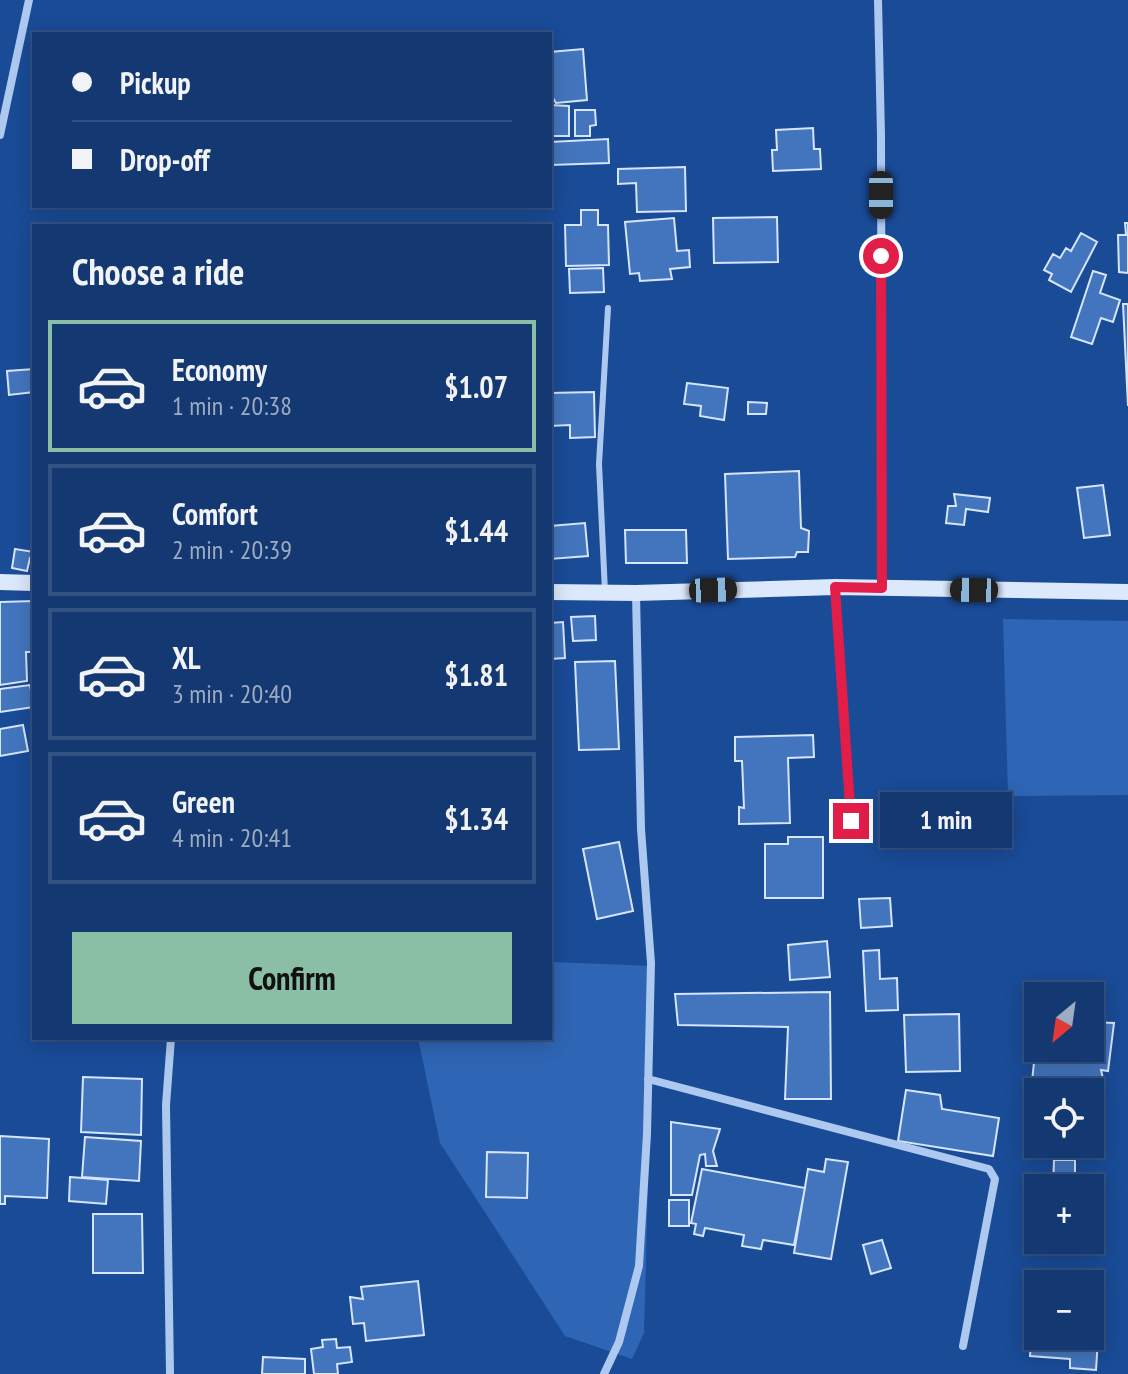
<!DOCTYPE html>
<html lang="en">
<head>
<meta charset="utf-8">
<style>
  :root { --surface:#143871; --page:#214379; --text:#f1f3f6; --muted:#9dacc3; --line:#335284; --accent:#8abfa5 }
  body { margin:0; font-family:"PT Sans Narrow",sans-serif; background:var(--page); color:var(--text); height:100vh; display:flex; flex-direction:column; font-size:30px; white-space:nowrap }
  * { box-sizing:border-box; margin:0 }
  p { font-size:26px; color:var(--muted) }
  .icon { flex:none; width:44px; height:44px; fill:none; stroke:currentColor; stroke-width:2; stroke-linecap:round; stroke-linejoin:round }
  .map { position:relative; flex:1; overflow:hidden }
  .side { position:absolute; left:32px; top:224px; width:520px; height:816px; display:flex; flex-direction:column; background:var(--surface); border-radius:0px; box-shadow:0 4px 20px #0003,0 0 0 2px var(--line) }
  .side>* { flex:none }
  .hud { position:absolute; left:32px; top:32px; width:520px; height:176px; border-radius:0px; box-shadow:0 4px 20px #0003,0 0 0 2px var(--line); display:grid; align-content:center; height:176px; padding:0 40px; background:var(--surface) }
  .needle { width:52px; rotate:209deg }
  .fabs { position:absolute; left:1024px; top:982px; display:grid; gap:16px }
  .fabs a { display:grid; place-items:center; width:80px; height:80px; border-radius:0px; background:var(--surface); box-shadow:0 4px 20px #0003,0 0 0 2px var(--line); font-size:40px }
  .end { position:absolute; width:36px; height:36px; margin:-18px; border:10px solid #e11d48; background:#fff; box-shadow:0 0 0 4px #fff }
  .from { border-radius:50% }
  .bubble { position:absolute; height:56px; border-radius:0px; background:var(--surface); box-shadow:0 4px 20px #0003,0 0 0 2px var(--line); font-size:26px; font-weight:600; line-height:56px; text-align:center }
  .car { position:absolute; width:24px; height:48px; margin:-24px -12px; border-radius:10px; box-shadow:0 0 6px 2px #0007; background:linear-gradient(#222 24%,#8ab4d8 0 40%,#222 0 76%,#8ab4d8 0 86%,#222 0) }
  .hud b { display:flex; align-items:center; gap:28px; height:76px; font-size:30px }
  .hud b+b { border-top:2px solid var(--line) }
  .hud i { width:20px; height:20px; background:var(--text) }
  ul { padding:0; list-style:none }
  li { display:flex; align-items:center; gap:24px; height:132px; margin:0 16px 12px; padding:0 24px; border:4px solid var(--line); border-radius:0px }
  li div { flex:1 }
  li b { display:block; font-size:30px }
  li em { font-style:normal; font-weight:600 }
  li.on { border-color:var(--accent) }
  li>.icon { width:72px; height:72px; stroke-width:1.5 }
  h2 { padding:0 40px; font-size:36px; line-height:96px }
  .primary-button { display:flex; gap:16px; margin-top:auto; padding:16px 40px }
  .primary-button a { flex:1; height:92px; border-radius:0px; background:var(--accent); color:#111; font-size:32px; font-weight:600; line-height:92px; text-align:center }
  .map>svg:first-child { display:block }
  .green { fill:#2e65b4 }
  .building { fill:#4375be; stroke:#d5e5fb; stroke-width:2 }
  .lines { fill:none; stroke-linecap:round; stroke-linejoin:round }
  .service { stroke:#aec9f0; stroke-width:6 }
  .minor { stroke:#aec9f0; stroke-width:8 }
  .secondary { stroke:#dce8fb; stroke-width:16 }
  .route { stroke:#e11d48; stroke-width:10 }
</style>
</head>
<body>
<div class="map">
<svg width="1128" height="1374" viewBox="0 0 1128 1374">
  <rect width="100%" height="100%" fill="#1a4b97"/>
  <path class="green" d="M1003,619L1128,621V795L1008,796Z
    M550,962L654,966L644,1333L632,1359L565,1336L440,1143L418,1038H550Z"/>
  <path class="building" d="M583,49L587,100L556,103L550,93V52Z
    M550,105L569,106V136H550Z
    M575,110H595L596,125L590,126V136H575Z
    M813,128L814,149H820L821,169L773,171L772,150H777L776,130Z
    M608,139L609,163L550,165V142Z
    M685,167L686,211L637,212L636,183L618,184V169Z
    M581,210H598V225H608L609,265L566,266L565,225H581Z
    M777,217L778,262L714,263L713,218Z
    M674,218L677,251L689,250L690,267L670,269L672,279L640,281L639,273L630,274L625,222Z
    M1125,223H1128V273L1119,272L1118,235H1126Z
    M1081,233L1097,242L1071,292L1049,280L1052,274L1044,270L1053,254L1060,258L1066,248L1071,251Z
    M603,268L604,292L570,293L569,269Z
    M1093,271L1106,275L1100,293L1120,300L1113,322L1101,318L1092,344L1071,337Z
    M1123,304H1128V406Z
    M34,369V392L9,395L7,371Z
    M687,383L728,388L724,420L700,416L701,406L684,404Z
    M594,392L595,437L570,438V425L550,426V393Z
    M748,402L767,403L766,414H748Z
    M799,471L801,528L809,531L808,552H797L795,557L728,559L725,474Z
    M1103,485L1110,535L1084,538L1077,488Z
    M954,494L990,498L988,512L966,509L964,525L946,523L948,506H956Z
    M585,523L588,556L550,559V526Z
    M625,530H686L687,563H626Z
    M15,549L34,552V558H30L27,571L12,568Z
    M34,601V652H26L27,681L0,685V602Z
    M595,616L596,640L573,641L571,617Z
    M563,622L565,658L550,659V623Z
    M615,661L619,749L579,750L575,662Z
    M30,685L34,707L0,712V689Z
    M23,725L28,751L0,756V729Z
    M813,735L814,757L788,758L790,823L739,824V807L744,808L742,761H735V737Z
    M788,837H823V898H765V844H788Z
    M619,842L633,911L597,919L583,849Z
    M890,898L892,926L861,928L859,899Z
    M827,941L830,977L790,980L788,945Z
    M879,950L880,979L897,978L898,1010L866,1011L863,951Z
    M830,992L831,1099H785L788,1027L678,1025L675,994Z
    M959,1014L960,1071L906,1072L904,1015Z
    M1090,1022L1114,1023L1108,1071L1101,1070L1105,1087L1102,1111L1096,1126H1090V1092H1038V1130L1027,1129L1035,1053L1043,1055V1048H1090Z
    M83,1077L142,1079L141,1135L81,1132Z
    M906,1090L940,1095L942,1109L999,1118L993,1156L898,1141Z
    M671,1122L720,1129L713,1151L717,1166H706L705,1154L700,1155L692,1195H671Z
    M0,1136L49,1139L47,1198L5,1196V1204H0Z
    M85,1137L141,1141L139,1181L82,1177Z
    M1039,1144H1088V1149L1039,1147Z
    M487,1152L528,1153L527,1198L486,1197Z
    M826,1159L848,1162L831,1259L794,1253L808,1169L824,1172Z
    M1054,1160H1075V1188H1053Z
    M702,1169L805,1188L794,1245L763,1240L761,1249L742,1246L744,1235L705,1228L703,1236L694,1234L696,1224L691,1223Z
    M70,1177L108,1180L106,1204L69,1201Z
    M669,1200H689V1226H669Z
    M93,1214H142L143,1273H93Z
    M882,1240L891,1268L871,1274L863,1245Z
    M418,1281L424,1335L366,1341L364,1323L353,1324L350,1297L363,1299L361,1287Z
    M1034,1303H1038V1336H1090V1307L1100,1308L1096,1370L1070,1368V1359L1030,1356Z
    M336,1339L337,1348L350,1347L352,1362L337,1364L338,1374H314L311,1349L323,1347L322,1340Z
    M263,1357L305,1359V1374H262Z"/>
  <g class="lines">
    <path class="service" d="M835,587L851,821
      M605,592L599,464L608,308"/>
    <path class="minor" d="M878,0L881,135L882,587
      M0,135L29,0
      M648,1079L989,1169L995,1179L963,1346
      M170,1374L166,1105L171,1038
      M604,1374L619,1342L639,1266L647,1134L651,963L641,829L636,594"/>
    <path class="secondary" d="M0,582L34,583
      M550,592L636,593L835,587L1128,592"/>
  </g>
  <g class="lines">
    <path class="route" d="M851,821L835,587L882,588L881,256"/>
  </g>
</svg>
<div class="fabs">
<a><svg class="needle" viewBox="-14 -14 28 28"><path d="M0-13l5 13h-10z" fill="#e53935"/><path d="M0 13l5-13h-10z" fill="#9dacc3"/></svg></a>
<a><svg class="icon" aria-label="locate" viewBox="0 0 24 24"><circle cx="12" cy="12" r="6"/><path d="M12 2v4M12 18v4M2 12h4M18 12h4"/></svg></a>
<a>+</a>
<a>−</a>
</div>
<i class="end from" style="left:881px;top:256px"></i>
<i class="end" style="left:851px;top:821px"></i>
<div class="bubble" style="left:880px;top:792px;width:132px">1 min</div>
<i class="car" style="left:881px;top:195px;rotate:180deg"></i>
<i class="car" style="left:713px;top:590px;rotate:88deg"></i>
<i class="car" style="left:974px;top:590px;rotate:271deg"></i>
<div class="hud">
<b><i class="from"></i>Pickup</b>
<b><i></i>Drop-off</b>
</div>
<section class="side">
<h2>Choose a ride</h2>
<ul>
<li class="on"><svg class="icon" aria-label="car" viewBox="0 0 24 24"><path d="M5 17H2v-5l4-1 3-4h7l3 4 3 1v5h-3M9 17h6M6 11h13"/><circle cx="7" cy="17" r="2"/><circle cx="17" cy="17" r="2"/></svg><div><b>Economy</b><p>1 min · 20:38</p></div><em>$1.07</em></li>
<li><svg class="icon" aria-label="car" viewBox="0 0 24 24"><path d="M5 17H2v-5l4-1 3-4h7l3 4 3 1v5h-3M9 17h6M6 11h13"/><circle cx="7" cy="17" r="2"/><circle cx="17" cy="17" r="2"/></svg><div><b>Comfort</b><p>2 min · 20:39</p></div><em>$1.44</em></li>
<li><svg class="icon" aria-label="car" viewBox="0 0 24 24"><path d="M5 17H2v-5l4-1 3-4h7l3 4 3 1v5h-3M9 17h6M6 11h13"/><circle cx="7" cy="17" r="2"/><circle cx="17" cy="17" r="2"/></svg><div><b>XL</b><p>3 min · 20:40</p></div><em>$1.81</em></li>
<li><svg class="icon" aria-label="car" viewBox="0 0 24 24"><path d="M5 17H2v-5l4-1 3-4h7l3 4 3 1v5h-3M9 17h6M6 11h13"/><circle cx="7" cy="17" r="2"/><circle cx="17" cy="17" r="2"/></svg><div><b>Green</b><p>4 min · 20:41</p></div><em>$1.34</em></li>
</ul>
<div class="primary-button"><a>Confirm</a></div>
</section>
</div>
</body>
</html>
